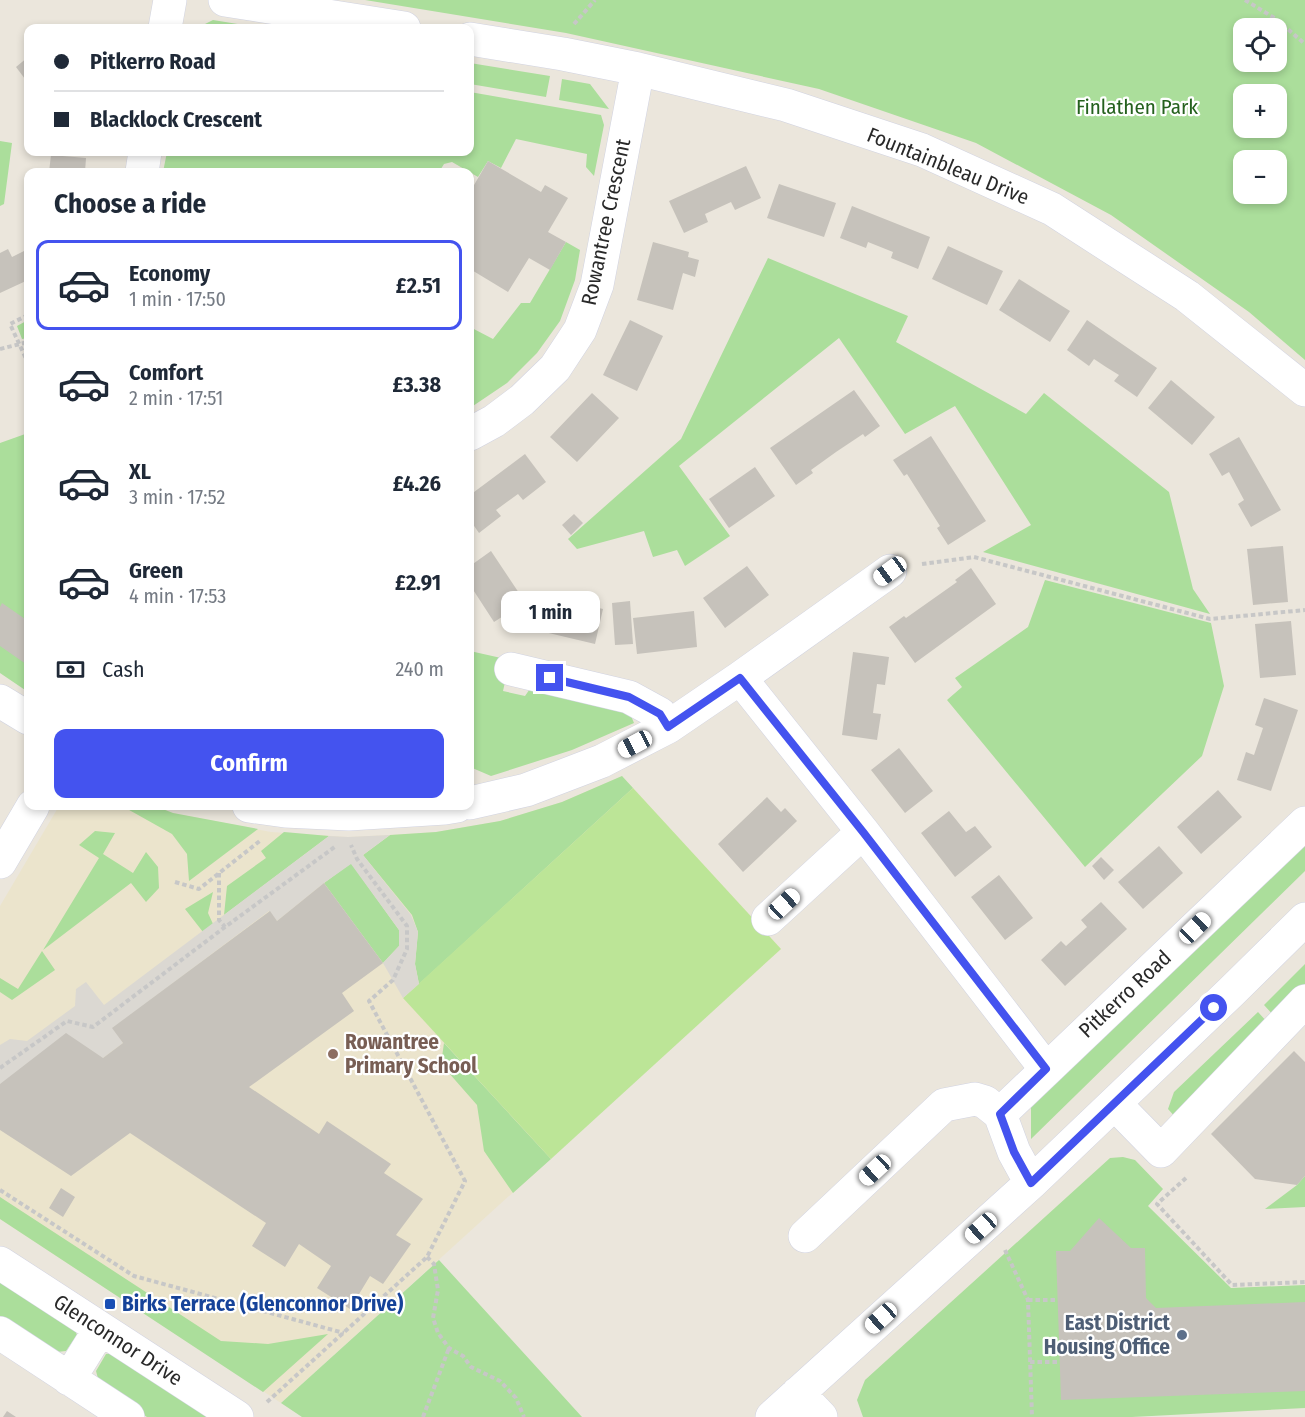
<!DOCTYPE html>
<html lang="en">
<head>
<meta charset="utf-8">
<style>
  :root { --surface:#fff; --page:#f6f6f7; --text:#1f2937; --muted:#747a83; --line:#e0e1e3; --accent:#4453ef }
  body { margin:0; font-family:"Fira Sans Condensed",sans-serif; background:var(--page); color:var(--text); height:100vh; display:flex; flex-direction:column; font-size:22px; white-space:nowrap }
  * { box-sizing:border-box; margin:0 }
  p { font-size:20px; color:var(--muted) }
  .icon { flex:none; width:33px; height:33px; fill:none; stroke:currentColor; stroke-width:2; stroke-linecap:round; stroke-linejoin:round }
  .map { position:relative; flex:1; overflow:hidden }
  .details { position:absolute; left:24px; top:168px; width:450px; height:642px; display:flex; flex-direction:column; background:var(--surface); border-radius:12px; box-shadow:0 3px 9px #0003 }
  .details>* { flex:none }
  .hud { position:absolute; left:24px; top:24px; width:450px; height:132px; border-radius:12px; box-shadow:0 3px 9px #0003; display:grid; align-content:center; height:132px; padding:0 30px; background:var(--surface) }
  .controls { position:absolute; left:1233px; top:18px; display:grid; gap:12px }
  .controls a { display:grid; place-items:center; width:54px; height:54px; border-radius:12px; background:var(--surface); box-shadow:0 3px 9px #0003; font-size:30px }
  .end { position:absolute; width:27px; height:27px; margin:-14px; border:8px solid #4453ef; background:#fff; box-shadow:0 0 0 3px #fff }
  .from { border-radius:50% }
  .bubble { position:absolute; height:42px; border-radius:12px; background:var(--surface); box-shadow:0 3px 9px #0003; font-size:20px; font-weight:700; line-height:42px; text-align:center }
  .car { position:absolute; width:18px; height:36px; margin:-18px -9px; border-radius:8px; box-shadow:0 0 4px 2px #0007; background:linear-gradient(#fff 24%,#345 0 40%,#fff 0 76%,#345 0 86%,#fff 0) }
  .hud b { display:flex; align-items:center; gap:21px; height:57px; font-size:22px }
  .hud b+b { border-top:2px solid var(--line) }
  .hud i { width:15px; height:15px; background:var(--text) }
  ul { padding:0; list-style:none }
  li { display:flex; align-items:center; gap:18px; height:90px; margin:0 12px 9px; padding:0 18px; border:3px solid transparent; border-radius:12px }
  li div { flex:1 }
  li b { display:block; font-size:22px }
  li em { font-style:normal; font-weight:700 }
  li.active { border-color:var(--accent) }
  li>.icon { width:54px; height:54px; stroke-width:1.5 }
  h2 { padding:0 30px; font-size:27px; line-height:72px }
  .pay { display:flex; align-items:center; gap:15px; height:66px; padding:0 30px; font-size:22px }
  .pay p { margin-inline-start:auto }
  .action { display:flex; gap:12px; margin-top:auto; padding:12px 30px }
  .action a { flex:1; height:69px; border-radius:12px; background:var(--accent); color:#fff; font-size:24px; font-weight:700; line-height:69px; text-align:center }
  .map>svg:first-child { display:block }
  .education { fill:#ebe4cc }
  .green { fill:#abde9b; fill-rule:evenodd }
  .pitch { fill:#bce597 }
  .plaza { fill:#dbd8d2 }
  .building { fill:#c6c2bb }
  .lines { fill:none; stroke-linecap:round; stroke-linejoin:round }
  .minor-casing { stroke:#d1d3e1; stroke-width:34 }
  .path { stroke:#c7c7c7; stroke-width:4; stroke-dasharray:4.5 3; stroke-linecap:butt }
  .minor { stroke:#fff; stroke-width:33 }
  .route { stroke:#4453ef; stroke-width:8 }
  .education-dot { fill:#8d6e63; stroke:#fff; stroke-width:2 }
  .transit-dot { fill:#1a4fb4; stroke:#fff; stroke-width:2 }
  .service-dot { fill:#5c6f8a; stroke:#fff; stroke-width:2 }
  .labels { text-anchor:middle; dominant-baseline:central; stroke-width:4.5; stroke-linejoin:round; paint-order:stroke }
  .park-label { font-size:21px; fill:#25611e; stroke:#fff }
  .street-label { font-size:21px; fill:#292929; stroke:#fff }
  .education-label { font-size:21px; font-weight:bold; fill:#785e54; stroke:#fff; text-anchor:start }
  .transit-label { font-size:21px; font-weight:bold; fill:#164399; stroke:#fff; text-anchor:start }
  .service-label { font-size:21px; font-weight:bold; fill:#4e5e75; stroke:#fff; text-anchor:end }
</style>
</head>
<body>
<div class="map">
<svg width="1305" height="1417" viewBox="0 0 1305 1417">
  <rect width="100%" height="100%" fill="#ebe6dc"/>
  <path class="education" d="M622,776L781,949L281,1403L0,1219V906L59,806H155L173,813L271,832L348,837L390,835L436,832L500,821L562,802Z"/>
  <path class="green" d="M365,0H1305V360L1249,312L1111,215L976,143L819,89L566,33ZM1244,28H1276V62H1244ZM1244,94H1276V128H1244ZM1244,160H1276V194H1244Z
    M213,20L263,28H197Z
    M470,63L550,76L546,97L470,84Z
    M562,79L590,84L609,109L559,100Z
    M470,92L601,115L604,125L594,176L586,167L587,154L516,139L501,168L488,161L478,177L452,162L444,164L439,172H163L167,152H470Z
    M0,141L12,143L4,204L0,206Z
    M566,242L580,250L575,280L560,321L537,353L507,383L470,408V327L493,339L521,303H530Z
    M768,258L908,316L896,342L1026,414L1044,393L1169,492L1193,589L1210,614L983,552L1031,525L955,406L905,434L839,338L679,466L730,536L685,566L677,550L653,557L644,531L577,549L568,539L681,439Z
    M28,320V338L22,339L17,326Z
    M28,433V692L0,673V443Z
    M1045,580L1211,623L1224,686L1202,756L1085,867L947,700L962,687L955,678L1028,627Z
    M470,651L510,660L503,691L525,696L534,683L626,704L634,723L572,750L491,776L470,767Z
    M622,776L633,788L419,984L415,964L418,932L412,915L363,855L390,835L436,832L500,821L562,802Z
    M122,806H155L173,813L258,829L189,881L187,854L172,834Z
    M95,831L115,833L103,854L133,873L146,852L158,867L159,888L146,902L131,883L43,950L99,858L79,845Z
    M284,832L329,836L224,915L227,886L266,858L261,851Z
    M1305,841V871L1031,1139V1102Z
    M351,863L399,930V946L383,963L324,883Z
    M213,892L208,913L213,924L203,932L185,909Z
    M42,951L55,970L12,1000L0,992V978L18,989Z
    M1305,964V985L1274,1016L1264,1005Z
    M1258,1012L1268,1023L1177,1119L1168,1109L1174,1092Z
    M444,1043L551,1159L513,1193L484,1151L477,1105L441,1064Z
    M1123,1157L1135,1160L1163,1189L1148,1206L1231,1288L1305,1285V1408L1132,1417H863L857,1400L865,1380L1110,1158Z
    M1305,1176V1207L1265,1209L1297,1185Z
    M0,1197L221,1341L268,1344L328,1334L263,1392L0,1219Z
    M439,1260L582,1417H302L281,1403Z
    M0,1272L71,1320L77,1335L66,1351L47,1353L0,1322Z
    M122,1352L221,1417H147L100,1386L96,1371L106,1354Z"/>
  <path class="pitch" d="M633,788L781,949L551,1159L403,998Z"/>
  <path class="plaza" d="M390,835L363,855L411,915L418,932L415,964L419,984L403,998L383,963L399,946V930L351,864L324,883L277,921L269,911L113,1028L123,1043L103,1058L0,1084V1045L10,1039L27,1041L75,1006L76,989L86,982L104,1005L329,836L348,837Z"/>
  <path class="building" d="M28,57V83L16,67Z
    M51,155L86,158L85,172H49Z
    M488,161L541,192L545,185L568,198L548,232L566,242L550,270L529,258L508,292L470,269V192Z
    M746,166L761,198L735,210L731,202L705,214L708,222L684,233L669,201Z
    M779,184L836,203L824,237L767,218Z
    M852,206L930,237L918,269L891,258L893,252L868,242L866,248L840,238Z
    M653,242L689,252L688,257L699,260L695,277L683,273L673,310L637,300Z
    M948,246L1003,271L987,305L932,279Z
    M8,249L12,257L28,249V280L0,293V253Z
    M1019,279L1070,311L1050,342L999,310Z
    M630,320L663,336L637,391L603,375Z
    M1087,320L1157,368L1137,397L1114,381L1119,375L1106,367L1094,359L1089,366L1067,350Z
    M1171,380L1215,417L1192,445L1148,408Z
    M854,390L880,426L865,437L863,434L836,452L811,470L813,473L796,485L770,448Z
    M592,393L619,418L577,462L550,437Z
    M931,436L986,521L948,545L937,528L940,526L907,474L904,476L893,460Z
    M1239,437L1281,510L1251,527L1238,504L1244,500L1229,472L1222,476L1209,454Z
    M525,454L546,482L523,500L518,494L496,510L501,516L479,533L470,520V495Z
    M755,467L775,496L729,528L709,499Z
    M574,514L583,523L571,535L562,525Z
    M1283,546L1288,602L1253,605L1247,549Z
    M491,551L525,602L494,622L470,585V566Z
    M747,566L769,595L725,628L703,598Z
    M971,568L996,604L915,663L889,627L904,616L906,618L957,582L955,580Z
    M544,595L603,609L595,644L536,630Z
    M630,601L633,644L615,645L612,603Z
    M2,603L28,621V661L26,664L0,646V607Z
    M694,611L697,647L637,654L633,618Z
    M1291,621L1296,675L1260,678L1255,624Z
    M853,652L889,657L885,685L877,684L873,713L881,714L877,740L842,735Z
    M1264,698L1298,710L1271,791L1237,780L1246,752L1254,755L1263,728L1255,725Z
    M899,748L933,791L905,813L871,770Z
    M1218,790L1242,817L1201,854L1177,827Z
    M767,797L781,812L785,808L797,821L743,872L718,844Z
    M949,811L966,832L975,826L992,847L955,877L921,833Z
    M1159,846L1183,873L1143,909L1118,882Z
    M1101,857L1114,870L1104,880L1092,866Z
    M999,875L1033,918L1005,940L971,897Z
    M324,883L383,963L342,993L354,1011L249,1087L319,1134L327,1121L391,1164L384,1173L423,1199L396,1235L411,1244L383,1284L370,1276L350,1309L317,1288L331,1266L299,1244L285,1267L252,1246L266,1223L130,1133L71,1176L0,1130V1084L66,1033L103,1058L123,1043L112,1028L270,911L277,921Z
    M1101,902L1127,929L1065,986L1041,960L1061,941L1066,946L1087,927L1081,920Z
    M1294,1051L1305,1062V1176L1297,1185L1255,1179L1211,1134Z
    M61,1188L75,1197L63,1217L49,1208Z
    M1099,1218L1131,1248H1145L1146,1298L1156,1308L1305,1302V1391L1061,1400L1056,1251H1070Z
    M7,1411L16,1417H3Z"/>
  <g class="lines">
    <g class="minor-casing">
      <path id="minor" d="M225,0L404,28
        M165,28L170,0
        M470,39L563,54L638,69L786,105L922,150L1052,209L1187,296L1305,390
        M142,172L145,152
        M470,434L494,421L522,400L555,368L580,330L597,285L638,69
        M511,669L629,697L660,714L668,727
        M740,678L863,832L1046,1069
        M0,701L28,718
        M470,803L526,790L602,761L668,727L740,678L890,571
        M249,806L285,811L349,814L445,808L457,806
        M0,862L33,806
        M768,919L863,832
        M1115,1104L1161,1151L1305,1001
        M1031,1183L1014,1152L1000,1114L1305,823
        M805,1236L944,1105L975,1099L985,1102L1000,1114
        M0,1263L237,1417
        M0,1333L128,1417
        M69,1379L100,1329
        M798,1393L821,1417
        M772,1417L1031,1183L1231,992L1305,919"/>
    </g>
    <path class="path" d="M1245,0L1276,19L1305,44
      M574,24L595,0
      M28,315L10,324L28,363
      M0,349L28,342
      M922,564L974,557L1210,619L1305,610
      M219,873V920L225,927
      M175,882L199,889L261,840
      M0,1068L67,1021L93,1027L225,927L336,846
      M1186,1178L1157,1204L1232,1285L1305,1282
      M0,1190L134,1276L344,1333
      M1005,1250L1028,1300L1032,1417
      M427,1257L434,1264L438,1290L433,1318L438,1333L449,1348L463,1356L471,1367L500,1381L516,1398L524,1417
      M1028,1300H1057
      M1030,1362H1060
      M267,1402L427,1257L465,1181L369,1001L393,980L407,949V926L357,859L351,845
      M423,1417L449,1348"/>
    <use href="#minor" class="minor"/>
  </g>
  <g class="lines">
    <path class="route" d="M550,678L629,697L660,714L668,727L740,678L863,832L1046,1069L1000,1114L1014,1152L1031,1183L1214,1008"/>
  </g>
  <circle class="education-dot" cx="333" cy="1054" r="6"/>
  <rect class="transit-dot" x="104" y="1298" width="12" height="12" rx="3"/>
  <circle class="service-dot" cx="1182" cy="1335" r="6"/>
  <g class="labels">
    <g class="park-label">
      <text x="1137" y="107">Finlathen Park</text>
    </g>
    <g class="street-label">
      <text transform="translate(948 166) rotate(22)">Fountainbleau Drive</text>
      <text transform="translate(606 222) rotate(-78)">Rowantree Crescent</text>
      <text transform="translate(1125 994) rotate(-43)">Pitkerro Road</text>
      <text transform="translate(118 1340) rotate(33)">Glenconnor Drive</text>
    </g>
    <g class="education-label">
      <text x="345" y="1042">Rowantree<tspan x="345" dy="24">Primary School</tspan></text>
    </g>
    <g class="transit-label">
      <text x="122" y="1304">Birks Terrace (Glenconnor Drive)</text>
    </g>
    <g class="service-label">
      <text x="1170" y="1323">East District<tspan x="1170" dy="24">Housing Office</tspan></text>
    </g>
  </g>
</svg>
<div class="controls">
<a><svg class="icon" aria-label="locate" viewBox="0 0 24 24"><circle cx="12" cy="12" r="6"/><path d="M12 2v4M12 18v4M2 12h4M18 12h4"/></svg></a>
<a>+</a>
<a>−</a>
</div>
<i class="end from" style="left:1214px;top:1008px"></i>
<i class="end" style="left:550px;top:678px"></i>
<div class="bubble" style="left:501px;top:591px;width:99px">1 min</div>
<i class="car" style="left:890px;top:571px;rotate:234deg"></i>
<i class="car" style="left:635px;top:744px;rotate:242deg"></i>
<i class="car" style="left:784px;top:904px;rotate:47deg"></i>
<i class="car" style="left:1195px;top:928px;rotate:46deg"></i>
<i class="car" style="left:875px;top:1170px;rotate:227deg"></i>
<i class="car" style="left:981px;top:1228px;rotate:228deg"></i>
<i class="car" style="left:881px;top:1318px;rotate:228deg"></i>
<div class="hud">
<b><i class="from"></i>Pitkerro Road</b>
<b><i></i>Blacklock Crescent</b>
</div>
<section class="details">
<h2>Choose a ride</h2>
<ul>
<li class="active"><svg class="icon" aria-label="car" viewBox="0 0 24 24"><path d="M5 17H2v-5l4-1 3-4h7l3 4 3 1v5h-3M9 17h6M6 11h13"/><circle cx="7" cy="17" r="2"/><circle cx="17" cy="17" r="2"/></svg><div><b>Economy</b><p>1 min · 17:50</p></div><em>£2.51</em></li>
<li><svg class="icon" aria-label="car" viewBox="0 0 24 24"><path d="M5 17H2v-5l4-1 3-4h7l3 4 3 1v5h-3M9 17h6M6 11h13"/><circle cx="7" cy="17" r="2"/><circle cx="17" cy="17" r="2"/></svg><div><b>Comfort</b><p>2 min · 17:51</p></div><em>£3.38</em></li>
<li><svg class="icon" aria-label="car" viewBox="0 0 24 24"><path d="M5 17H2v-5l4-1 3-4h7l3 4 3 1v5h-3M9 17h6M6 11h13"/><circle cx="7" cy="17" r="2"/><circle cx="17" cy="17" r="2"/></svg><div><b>XL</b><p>3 min · 17:52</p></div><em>£4.26</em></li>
<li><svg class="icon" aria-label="car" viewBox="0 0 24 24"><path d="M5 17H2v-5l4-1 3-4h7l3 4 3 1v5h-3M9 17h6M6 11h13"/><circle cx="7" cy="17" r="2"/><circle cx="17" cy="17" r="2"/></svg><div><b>Green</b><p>4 min · 17:53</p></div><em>£2.91</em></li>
</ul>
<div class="pay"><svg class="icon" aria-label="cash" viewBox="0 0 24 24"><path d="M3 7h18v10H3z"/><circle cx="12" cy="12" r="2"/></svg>Cash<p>240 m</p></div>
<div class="action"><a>Confirm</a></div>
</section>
</div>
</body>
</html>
